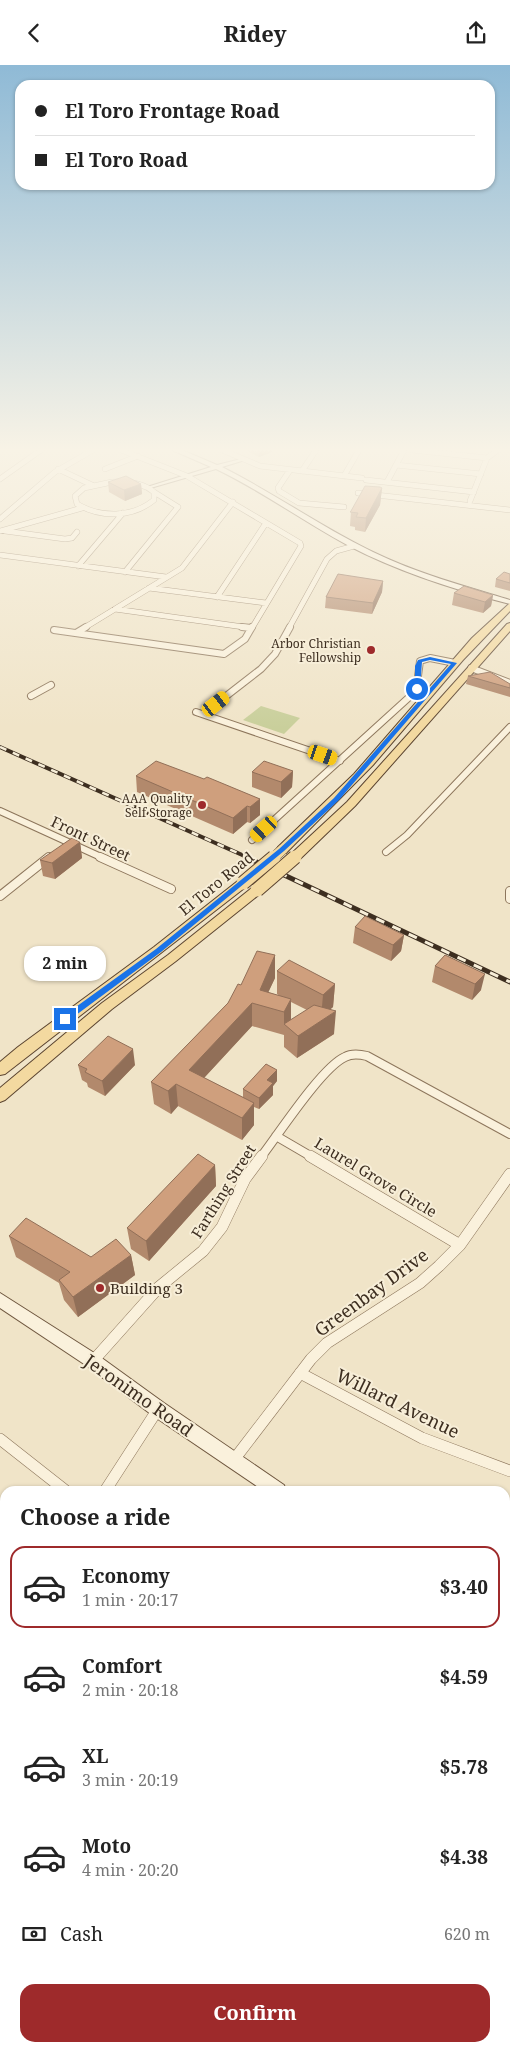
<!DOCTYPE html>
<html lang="en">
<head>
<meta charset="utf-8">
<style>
  :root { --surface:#fff; --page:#f6f6f6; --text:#222; --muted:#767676; --line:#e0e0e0; --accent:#9e2a2b }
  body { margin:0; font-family:"Noto Serif",serif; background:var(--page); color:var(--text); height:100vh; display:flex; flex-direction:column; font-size:19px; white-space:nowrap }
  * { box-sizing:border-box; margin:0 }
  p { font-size:16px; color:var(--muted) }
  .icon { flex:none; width:28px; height:28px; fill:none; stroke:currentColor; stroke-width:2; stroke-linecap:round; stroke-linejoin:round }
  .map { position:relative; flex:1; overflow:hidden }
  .details { position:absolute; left:0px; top:1421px; width:510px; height:566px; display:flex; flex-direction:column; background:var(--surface); border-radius:15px 15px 0 0; box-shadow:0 1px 4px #0004 }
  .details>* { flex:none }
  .hud { position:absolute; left:15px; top:15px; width:480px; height:110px; border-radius:15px; box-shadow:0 1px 4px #0004; display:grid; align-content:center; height:110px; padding:0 20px; background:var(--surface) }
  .end { position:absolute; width:22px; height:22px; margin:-11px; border:6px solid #1a73e8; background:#fff; box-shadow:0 0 0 2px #fff }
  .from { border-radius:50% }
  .bubble { position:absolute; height:35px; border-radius:15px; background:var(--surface); box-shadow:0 1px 4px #0004; font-size:16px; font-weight:700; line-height:35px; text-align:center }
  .car { position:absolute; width:15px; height:30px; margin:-15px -8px; border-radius:6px; box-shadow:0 0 4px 1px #0007; background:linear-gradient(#f5c518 24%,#345 0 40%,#f5c518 0 76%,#345 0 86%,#f5c518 0) }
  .hud b { display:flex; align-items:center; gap:18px; height:48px; font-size:19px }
  .hud b+b { border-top:1px solid var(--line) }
  .hud i { width:12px; height:12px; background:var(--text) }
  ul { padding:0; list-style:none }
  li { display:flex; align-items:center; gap:15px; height:82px; margin:0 10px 8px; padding:0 10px; border:2px solid transparent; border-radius:15px }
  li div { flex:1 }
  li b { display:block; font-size:19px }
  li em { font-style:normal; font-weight:700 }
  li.active { border-color:var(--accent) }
  li>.icon { width:45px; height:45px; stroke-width:1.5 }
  h2 { padding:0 20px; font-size:22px; line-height:60px }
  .pay { display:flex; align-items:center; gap:12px; height:55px; padding:0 20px; font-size:19px }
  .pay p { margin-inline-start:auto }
  .action { display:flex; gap:10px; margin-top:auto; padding:10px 20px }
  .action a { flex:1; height:58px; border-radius:15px; background:var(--accent); color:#fff; font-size:20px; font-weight:700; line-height:58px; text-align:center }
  header { display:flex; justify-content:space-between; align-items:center; height:65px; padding:0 20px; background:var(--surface); font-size:22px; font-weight:700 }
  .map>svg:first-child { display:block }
  .green { fill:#c9cf9b }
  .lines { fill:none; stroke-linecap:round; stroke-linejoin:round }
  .street-far4-casing { stroke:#8d765c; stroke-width:6 }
  .street-far3-casing { stroke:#8d765c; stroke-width:8 }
  .street-far2-casing { stroke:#8d765c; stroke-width:10 }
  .street-far1-casing { stroke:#8d765c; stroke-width:12 }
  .street-casing { stroke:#8d765c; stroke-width:16 }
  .secondary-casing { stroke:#6f573f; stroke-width:2 }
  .primary-casing { stroke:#5b4430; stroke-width:2 }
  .street-far4 { stroke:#faf1dc; stroke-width:5 }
  .street-far3 { stroke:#faf1dc; stroke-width:6 }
  .street-far2 { stroke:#faf1dc; stroke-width:8 }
  .street-far1 { stroke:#faf1dc; stroke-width:11 }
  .street { stroke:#faf1dc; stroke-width:14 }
  .secondary { fill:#faf1dc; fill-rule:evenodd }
  .primary { fill:#f3d9a0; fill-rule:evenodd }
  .rail-far1-casing { stroke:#3d2e20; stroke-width:4 }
  .rail-casing { stroke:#3d2e20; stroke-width:5 }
  .rail-far1 { stroke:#f7eed8; stroke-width:2.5; stroke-dasharray:7; stroke-linecap:butt }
  .rail { stroke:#f7eed8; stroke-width:3; stroke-dasharray:9; stroke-linecap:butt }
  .primary-bridge-far1-casing { stroke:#5b4430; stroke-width:11; stroke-linecap:butt }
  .primary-bridge-casing { stroke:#5b4430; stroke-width:15; stroke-linecap:butt }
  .primary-bridge-far1 { stroke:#f3d9a0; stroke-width:10 }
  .primary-bridge { stroke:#f3d9a0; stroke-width:13 }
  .wall { fill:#b2896c; fill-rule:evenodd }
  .shaded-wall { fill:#916f58 }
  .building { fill:#cf9f7d; stroke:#916f58 }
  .route { fill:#1a73e8 }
  .poi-dot { fill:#9e2a2b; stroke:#f7eed8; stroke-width:2 }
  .labels { text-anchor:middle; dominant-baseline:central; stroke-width:4; stroke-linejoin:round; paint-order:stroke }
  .far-poi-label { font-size:12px; fill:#3d2e20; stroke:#f7eed8; text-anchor:end }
  .street-label { font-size:15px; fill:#3d2e20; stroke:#f7eed8 }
  .poi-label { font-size:15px; fill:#3d2e20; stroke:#f7eed8; text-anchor:start }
  .near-street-label { font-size:18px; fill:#3d2e20; stroke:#f7eed8 }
</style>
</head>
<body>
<header><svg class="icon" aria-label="back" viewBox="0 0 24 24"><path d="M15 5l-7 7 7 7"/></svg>Ridey<svg class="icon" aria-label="share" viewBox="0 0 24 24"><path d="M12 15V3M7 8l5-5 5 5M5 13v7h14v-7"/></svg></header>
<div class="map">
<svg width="510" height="1987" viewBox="0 0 510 1987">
  <rect width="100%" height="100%" fill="#f0e4c8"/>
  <path class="green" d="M261,641L300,653L284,669L243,655Z"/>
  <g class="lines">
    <g class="street-far4-casing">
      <path id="street-far4" d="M121,385L187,411L300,478L301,481L252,563
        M222,385L260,401L362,413
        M412,385L487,393
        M396,400L481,409
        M58,404L92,420
        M105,404L138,391
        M290,405L278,423L279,426L299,438L344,442
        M302,406L316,385
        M344,411L359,385
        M0,414L41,385
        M366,415L474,427
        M112,417C127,416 142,417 154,427V435C132,453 101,453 77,439L75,431L84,423Z
        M387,417L404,385
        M358,428L510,445
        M470,436L487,393L498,385
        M0,454L55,407L93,385
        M0,466L82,443
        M5,466L65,474L72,473L77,467
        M0,490L166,512
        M78,501L123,448
        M125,507L178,442L154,427
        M149,523L266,538
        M217,532L266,458
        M115,544L251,563
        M84,563L182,503L233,437
        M289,563L327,494L336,486L354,481"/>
    </g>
    <g class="street-far3-casing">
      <path id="street-far3" d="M242,562L251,563
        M54,565L224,589L245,574L252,562
        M76,568L86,562
        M471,603L510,618
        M31,631L51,620
        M196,647L340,696
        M203,649L261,604L275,589L290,562
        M0,746L103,793
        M252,775L416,626L420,596L430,593L455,598
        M386,787L407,770L510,662"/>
    </g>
    <g class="street-far2-casing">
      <path id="street-far2" d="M100,792L171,824
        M510,826V834
        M0,831L49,792
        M276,1071L312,1092
        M261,1092C278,1070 322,1002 345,992C352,988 359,989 367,991L510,1069"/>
    </g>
    <g class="street-far1-casing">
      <path id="street-far1" d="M310,1091L460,1180
        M93,1296L159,1222L203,1186L222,1162L245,1114L262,1091
        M300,1308L422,1373L510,1406
        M0,1374L66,1426
        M233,1396L311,1294L327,1278L420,1218L439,1201L460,1180L510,1109
        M105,1426L158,1344"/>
    </g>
    <g class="street-casing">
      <path id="street" d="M0,1569L5,1562
        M505,1683L510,1684
        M83,1987L84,1982"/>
    </g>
    <g class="secondary-casing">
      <path id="secondary" d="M172,385H182L217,400L245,393V395L222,402C274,428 321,462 373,487C416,508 464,521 510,535V539C455,525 399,507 349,481C304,457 262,426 216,404L147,424V422L211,402Z
        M0,1228L99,1291L164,1338L284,1420L286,1426H264L152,1350L87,1301L0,1243Z
        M505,1524L510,1525V1543L505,1542Z"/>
    </g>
    <g class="primary-casing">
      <path id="primary" d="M510,538V546L463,595L373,700L286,788H278L276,785L278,782L354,709L472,573Z
        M510,558V566L355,741L300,794H292L290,791L292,788L347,737L507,559Z
        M243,814L249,818L247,821L5,1009L0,1010V997L18,982L154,882L239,815Z
        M257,821L261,822L263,825L261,828L176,896L112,944L5,1035L0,1037V1023L102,938L168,890L253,822Z"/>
    </g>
    <use href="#street-far4" class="street-far4"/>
    <use href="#street-far3" class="street-far3"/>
    <use href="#street-far2" class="street-far2"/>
    <use href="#street-far1" class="street-far1"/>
    <use href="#street" class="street"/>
    <use href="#secondary" class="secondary"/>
    <use href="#primary" class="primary"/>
    <g class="rail-far1-casing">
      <path id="rail-far1" d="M0,682L249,793"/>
    </g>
    <g class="rail-casing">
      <path id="rail" d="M246,792L510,917"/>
    </g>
    <use href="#rail-far1" class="rail-far1"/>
    <use href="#rail" class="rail"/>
    <g class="primary-bridge-far1-casing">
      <path id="primary-bridge-far1" d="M273,793L282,785
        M294,793L296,791"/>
    </g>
    <g class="primary-bridge-casing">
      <path id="primary-bridge" d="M243,818L274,792
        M257,825L295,792"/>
    </g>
    <use href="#primary-bridge-far1" class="primary-bridge-far1"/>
    <use href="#primary-bridge" class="primary-bridge"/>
  </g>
  <path class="wall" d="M246,385H272V387L259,392Z
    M108,417L141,419L142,429L125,436L109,427Z
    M382,423L380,440L365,467L355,465V462L350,461L351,446Z
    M510,509V526L495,522L496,514Z
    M383,516L382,527L372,549L325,543L326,532Z
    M454,528L493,530L491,541L483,548L452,540Z
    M468,611L510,619V632L466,619Z
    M293,706L292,722L281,733L252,722V707Z
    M136,711L204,714L260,734V750L250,758L247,757L233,769L137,727Z
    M80,777L82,793L55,814L43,811L40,795Z
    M355,862L404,870L401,886L391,896L353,878Z
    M275,890V913L268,927L280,931L277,929V906L335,919L333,942L330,944L334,969L297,993L284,982V969V970L252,961L204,1013L243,1032V1024L277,1016L273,1021V1030L259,1044L254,1042V1060L242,1075L178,1041L171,1049L154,1039L151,1017L228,938L241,920ZM291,937L307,945L291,955Z
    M445,890L481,925L472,935L432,917L435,901Z
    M78,1000H135L105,1031L88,1022L87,1018L82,1015Z
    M215,1100L216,1121L149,1196L131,1184L127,1163Z
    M9,1171L91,1192L131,1190L135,1210L78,1252L64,1235L59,1218L16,1192Z"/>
  <path class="shaded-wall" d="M259,385H272V387L259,392Z
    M141,419L142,429L125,436L124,425Z
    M382,423L380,440L365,467L366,453Z
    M383,516L382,527L372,549L373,538Z
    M493,530L491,541L483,548L485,537Z
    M293,706L292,722L281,733V717Z
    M260,734V750L250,758V742Z
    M247,741V757L233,769V753Z
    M80,777L82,793L55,814L52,798Z
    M404,870L401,886L391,896L393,880Z
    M275,890V913L262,941L260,925Z
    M485,909L481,925L472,935L475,919Z
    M335,919L333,942L321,953L323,930Z
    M291,934V956L284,959V970V947Z
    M252,938V961L191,1027L189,1005Z
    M336,946L334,969L297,993L298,971Z
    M133,984L135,1000L105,1031L102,1016Z
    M277,1005V1016L273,1021V1030L259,1044V1033L267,1015Z
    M176,1019L178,1041L171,1049L168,1026Z
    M254,1038V1060L242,1075V1053Z
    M215,1100L216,1121L149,1196L146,1176Z
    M131,1190L135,1210L78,1252L73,1232Z"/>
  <path class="building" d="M126,411L141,419L124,425L108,417Z
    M365,421L380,422L382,423L366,453L356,452L358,448L350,447L351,446Z
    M504,507L510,509V518L496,514Z
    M338,509L383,516L373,538L326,532Z
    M464,521L493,530L485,537L454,528Z
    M490,607L510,619V623L468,611Z
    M156,696L204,714L207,712L260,734L250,742L247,741L233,753L136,711Z
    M264,696L293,706L281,717L252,707Z
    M72,773L80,777L52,798L40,795Z
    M365,851L404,870L393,880L355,862Z
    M257,886L275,890L260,925L291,934L284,947L252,938L189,1005L254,1038L242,1053L176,1019L168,1026L151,1017L228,938L238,919L241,920Z
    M445,890L485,909L475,919L435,901Z
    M289,895L335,919L323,930L277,906Z
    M314,940L336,946L298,971L284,959Z
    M108,971L133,984L102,1016L85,1007L87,1004L78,1000Z
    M266,999L277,1005L267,1015L273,1018L259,1033L243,1024Z
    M198,1089L215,1100L146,1176L127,1163Z
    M26,1153L91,1192L116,1174L131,1190L73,1232L59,1215L70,1207L9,1171Z"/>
  <linearGradient id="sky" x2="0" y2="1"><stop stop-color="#8fbad6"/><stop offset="0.58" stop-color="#f8f3e6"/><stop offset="1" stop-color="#f8f3e6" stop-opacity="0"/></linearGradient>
  <rect width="510" height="664" fill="url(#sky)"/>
  <path class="route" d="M430,592L457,598L339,735L284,786L161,887L68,956H62V952L156,884L279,784L334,733L451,599L430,595L422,597L420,624L415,625V601L418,595Z"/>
  <g class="poi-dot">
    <circle cx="371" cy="585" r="5"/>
    <circle cx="202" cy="740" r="5"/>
    <circle cx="100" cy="1223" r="5"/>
  </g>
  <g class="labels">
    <g class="far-poi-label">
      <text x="361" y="578">Arbor Christian<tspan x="361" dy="14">Fellowship</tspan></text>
      <text x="192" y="733">AAA Quality<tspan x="192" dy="14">Self Storage</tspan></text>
    </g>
    <g class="street-label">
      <text transform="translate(91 773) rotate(25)">Front Street</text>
      <text transform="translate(216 818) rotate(-39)">El Toro Road</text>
      <text transform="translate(376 1112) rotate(31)">Laurel Grove Circle</text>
      <text transform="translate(223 1126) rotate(-58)">Farthing Street</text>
    </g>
    <g class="poi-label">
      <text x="110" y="1223">Building 3</text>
    </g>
    <g class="near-street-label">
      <text transform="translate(371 1227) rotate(-36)">Greenbay Drive</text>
      <text transform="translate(139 1330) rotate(35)">Jeronimo Road</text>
      <text transform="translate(398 1338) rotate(26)">Willard Avenue</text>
    </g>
  </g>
</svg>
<i class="end from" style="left:417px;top:624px"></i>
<i class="end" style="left:65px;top:954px"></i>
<div class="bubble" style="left:24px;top:881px;width:82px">2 min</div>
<i class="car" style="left:216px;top:639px;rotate:52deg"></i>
<i class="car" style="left:323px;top:690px;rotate:109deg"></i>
<i class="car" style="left:264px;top:764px;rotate:228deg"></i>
<div class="hud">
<b><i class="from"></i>El Toro Frontage Road</b>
<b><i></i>El Toro Road</b>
</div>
<section class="details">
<h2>Choose a ride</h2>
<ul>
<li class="active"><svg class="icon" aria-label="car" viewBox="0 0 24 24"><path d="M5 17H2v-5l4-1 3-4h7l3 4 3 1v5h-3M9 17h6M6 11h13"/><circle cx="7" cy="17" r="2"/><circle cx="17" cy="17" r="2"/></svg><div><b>Economy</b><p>1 min · 20:17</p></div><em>$3.40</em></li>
<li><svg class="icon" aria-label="car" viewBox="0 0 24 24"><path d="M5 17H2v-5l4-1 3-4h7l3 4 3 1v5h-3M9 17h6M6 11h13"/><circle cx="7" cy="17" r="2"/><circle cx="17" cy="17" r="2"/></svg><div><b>Comfort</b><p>2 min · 20:18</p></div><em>$4.59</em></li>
<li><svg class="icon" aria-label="car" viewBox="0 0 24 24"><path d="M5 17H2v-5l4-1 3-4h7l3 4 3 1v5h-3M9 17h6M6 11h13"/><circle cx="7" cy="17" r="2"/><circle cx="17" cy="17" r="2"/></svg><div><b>XL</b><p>3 min · 20:19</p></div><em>$5.78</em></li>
<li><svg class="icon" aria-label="car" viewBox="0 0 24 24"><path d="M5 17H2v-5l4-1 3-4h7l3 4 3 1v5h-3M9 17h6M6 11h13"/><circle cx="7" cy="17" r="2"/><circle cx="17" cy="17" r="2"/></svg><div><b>Moto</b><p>4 min · 20:20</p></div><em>$4.38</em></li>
</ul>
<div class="pay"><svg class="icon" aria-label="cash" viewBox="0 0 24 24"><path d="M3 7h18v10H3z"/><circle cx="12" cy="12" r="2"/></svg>Cash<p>620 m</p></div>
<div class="action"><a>Confirm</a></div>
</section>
</div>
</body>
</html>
